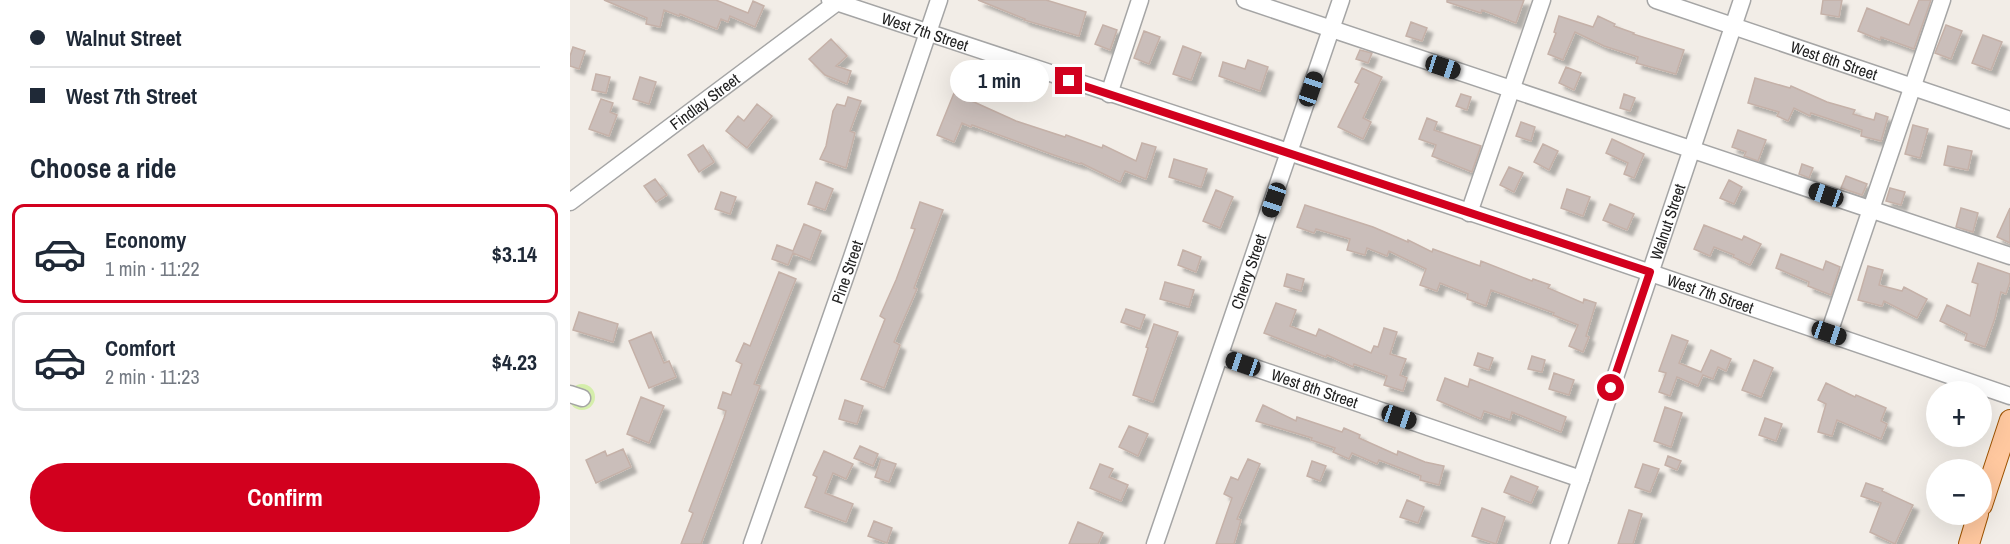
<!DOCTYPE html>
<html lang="en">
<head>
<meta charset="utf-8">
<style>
  :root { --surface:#fff; --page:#f6f6f7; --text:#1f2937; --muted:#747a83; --line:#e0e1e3; --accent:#d2001e }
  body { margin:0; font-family:"Archivo Narrow",sans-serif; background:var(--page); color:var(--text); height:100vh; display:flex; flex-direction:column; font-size:22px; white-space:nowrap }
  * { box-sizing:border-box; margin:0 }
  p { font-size:20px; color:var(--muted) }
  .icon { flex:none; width:33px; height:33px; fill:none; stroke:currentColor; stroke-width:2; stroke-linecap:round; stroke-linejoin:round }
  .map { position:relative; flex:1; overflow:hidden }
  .side { display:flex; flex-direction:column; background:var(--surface); width:570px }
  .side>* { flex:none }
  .hud { display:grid; align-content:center; height:132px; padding:0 30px; background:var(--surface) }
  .fabs { position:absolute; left:1356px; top:381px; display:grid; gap:12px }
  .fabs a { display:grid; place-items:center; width:66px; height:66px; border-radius:50%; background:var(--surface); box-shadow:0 6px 24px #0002; font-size:30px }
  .end { position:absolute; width:27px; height:27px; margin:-14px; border:8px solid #d2001e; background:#fff; box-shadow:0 0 0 3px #fff }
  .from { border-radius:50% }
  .bubble { position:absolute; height:42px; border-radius:21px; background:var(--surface); box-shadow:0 6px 24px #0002; font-size:20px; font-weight:700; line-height:42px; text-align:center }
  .car { position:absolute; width:18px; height:36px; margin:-18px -9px; border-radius:8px; box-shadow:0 0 4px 2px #0007; background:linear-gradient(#222 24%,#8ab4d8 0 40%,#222 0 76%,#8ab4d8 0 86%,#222 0) }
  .hud b { display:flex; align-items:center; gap:21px; height:57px; font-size:22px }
  .hud b+b { border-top:2px solid var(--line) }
  .hud i { width:15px; height:15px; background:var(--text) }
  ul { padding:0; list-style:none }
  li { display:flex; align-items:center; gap:18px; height:99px; margin:0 12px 9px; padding:0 18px; border:3px solid var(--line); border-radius:12px }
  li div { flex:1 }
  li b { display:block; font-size:22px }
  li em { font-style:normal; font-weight:700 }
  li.selected { border-color:var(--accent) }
  li>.icon { width:54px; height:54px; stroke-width:1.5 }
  h2 { padding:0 30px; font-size:27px; line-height:72px }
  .button { display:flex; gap:12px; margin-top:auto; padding:12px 30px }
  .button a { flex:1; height:69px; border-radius:36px; background:var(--accent); color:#fff; font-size:24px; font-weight:700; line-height:69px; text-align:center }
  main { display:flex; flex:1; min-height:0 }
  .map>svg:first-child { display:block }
  .grass { fill:#d5eeab }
  .building { fill:#cabeba; stroke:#c5b1a8; stroke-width:1.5; filter:url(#shadow) }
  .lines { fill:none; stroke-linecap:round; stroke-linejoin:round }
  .minor-casing { stroke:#a5a5a5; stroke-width:19 }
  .major-casing { stroke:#9e5300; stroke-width:22 }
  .minor { stroke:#fff; stroke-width:16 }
  .major { stroke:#ffc89f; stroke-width:20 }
  .route { stroke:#d2001e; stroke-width:8 }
  .labels { text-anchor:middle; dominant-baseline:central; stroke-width:6; stroke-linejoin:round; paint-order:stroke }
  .street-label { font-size:16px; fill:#212121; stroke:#fff }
</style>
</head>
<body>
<main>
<section class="side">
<div class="hud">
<b><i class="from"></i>Walnut Street</b>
<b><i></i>West 7th Street</b>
</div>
<h2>Choose a ride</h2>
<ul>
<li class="selected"><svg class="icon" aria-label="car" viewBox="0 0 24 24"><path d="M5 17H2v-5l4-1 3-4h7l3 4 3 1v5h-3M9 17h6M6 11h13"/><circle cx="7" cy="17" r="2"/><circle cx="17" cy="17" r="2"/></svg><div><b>Economy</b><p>1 min · 11:22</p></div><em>$3.14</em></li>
<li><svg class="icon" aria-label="car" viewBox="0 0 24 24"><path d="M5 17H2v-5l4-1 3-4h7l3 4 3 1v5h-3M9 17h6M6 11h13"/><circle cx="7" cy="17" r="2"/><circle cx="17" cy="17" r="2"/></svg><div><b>Comfort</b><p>2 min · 11:23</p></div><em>$4.23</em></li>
</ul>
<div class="button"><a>Confirm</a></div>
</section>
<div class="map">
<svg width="1440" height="544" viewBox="0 0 1440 544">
  <defs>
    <filter id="shadow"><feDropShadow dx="5.5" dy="5.5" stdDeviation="1.5" flood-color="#0004"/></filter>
  </defs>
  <rect width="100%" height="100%" fill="#f2ede7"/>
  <path class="grass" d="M-1 397a13 13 0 1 1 26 0a13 13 0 1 1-26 0Z"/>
  <path class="building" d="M34,0H146L178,13L183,1L194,6L185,27L160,16L158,22L151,19L147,29L110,14L109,16L94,10L90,27L76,24L77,18Z
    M408,0H476L516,12L509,36L454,20L455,19Z
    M877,0H954L946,23L912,10L911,13L877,2Z
    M1253,0H1272L1269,17L1251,14Z
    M1349,0H1361L1344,49L1311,37L1310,40L1288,31L1297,8L1339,25Z
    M989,16L1023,27L1028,16L1045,24L1044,26L1064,33L1063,34L1114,50L1106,74L1066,63L1068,57L1034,46L1005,32L993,60L978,54L986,33L984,32Z
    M841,22L857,28L852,41L836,36Z
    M533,25L547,30L540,50L525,44Z
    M1376,25L1392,31L1381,59L1365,53Z
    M574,31L590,37L579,64L564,58Z
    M1413,35L1432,42L1421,70L1402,63Z
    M261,39L277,56L266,66L281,71L277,84L255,75L239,59Z
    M613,46L631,53L621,80L603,74Z
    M3,47L15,51L9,69L0,66V56Z
    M790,50L802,53L798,63L786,59Z
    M678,60L698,67L690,91L649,76L653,62L675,69Z
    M996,67L1011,73L1004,90L989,83Z
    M792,68L812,77L793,118L801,122L793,139L768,127L789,84L785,82Z
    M26,74L40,77L36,93L22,90Z
    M70,77L86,82L79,104L63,99Z
    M1185,78L1220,88L1221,86L1257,102L1285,110L1283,114L1304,120L1306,113L1318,117L1311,141L1291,136L1292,130L1241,113L1240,116L1224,108L1218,121L1207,116L1209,112L1178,103Z
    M384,93L446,121L495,137L496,135L532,148L533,145L566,161L572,143L586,147L576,179L555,171L550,182L511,163L510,164L481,154L402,125L401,127L392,123L384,142L367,135Z
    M891,94L901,97L897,110L886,106Z
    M1054,94L1065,98L1060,111L1050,108Z
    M278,97L291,101L280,131L285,133L276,168L250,159L256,146L263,111L267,104L275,106Z
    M31,99L43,103L40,112L47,115L39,136L19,129Z
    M187,104L202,116L177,148L156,131L168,116L174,121Z
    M857,118L867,122L864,130L911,146L902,172L862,156L866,145L849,139Z
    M951,122L965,127L961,141L946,136Z
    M1343,125L1358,129L1350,158L1335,154Z
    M1168,130L1196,140L1188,161L1174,156L1176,152L1162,147Z
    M1042,139L1074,154L1064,178L1054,174L1058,163L1036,153Z
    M973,144L988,151L979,170L964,162Z
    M133,145L144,162L129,172L118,155Z
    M1378,146L1402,151L1398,170L1374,165Z
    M604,159L637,169L631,187L599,177Z
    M1232,164L1243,168L1239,178L1229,174Z
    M939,167L953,173L944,192L930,185Z
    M1276,176L1297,184L1292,195L1271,188Z
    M85,179L97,195L86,202L74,186Z
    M1159,180L1172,187L1164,204L1150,198Z
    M246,182L263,189L255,210L238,204Z
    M1320,188L1335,192L1331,205L1316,201Z
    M997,189L1020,197L1013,216L991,208Z
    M646,190L663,197L650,228L633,221Z
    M151,192L166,197L160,214L145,209Z
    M350,202L373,210L344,288L347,289L324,342L330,345L314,388L291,379L315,319L310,316L326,280L345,229L341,228Z
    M1040,204L1064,214L1057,230L1033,220Z
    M735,205L803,227L838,242V240L862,252L863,249L910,266L911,261L962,281L963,279L980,285L978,288L1013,303L1014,299L1026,303L1016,336L1019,337L1013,352L999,346L1008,325L983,315L984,313L921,290L916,306L897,299L898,294L870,283L867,291L850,285L856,269L819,251L817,256L797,248L795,255L777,250L780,239L746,229L744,233L727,227Z
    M1391,208L1408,213L1403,232L1386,227Z
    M1440,208V243L1427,237Z
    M234,224L251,231L240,260L223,253L218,265L202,259L207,245L223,251Z
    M1134,225L1172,240L1174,236L1191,244L1180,265L1163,257L1164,255L1144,247L1140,256L1124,249Z
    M613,250L631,257L626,272L608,265Z
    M1211,254L1253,270L1256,261L1270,267L1261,295L1238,286L1239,282L1206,268Z
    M1408,263L1440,274V282L1436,294L1431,292L1425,318L1415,347L1395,340L1397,334L1370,321L1377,305L1400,316L1408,284L1402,282Z
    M1298,266L1313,270L1309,285L1332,291L1334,287L1357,299L1347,318L1314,301L1312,306L1288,300Z
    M209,272L226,279L184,384L190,386L175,426L131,544H111L123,513L119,511L154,418L156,411L148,408L153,392L161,395L172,364L166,361L174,343L180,346Z
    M717,274L734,279L731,291L714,286Z
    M595,282L624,290L619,307L590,299Z
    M706,303L726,310L720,326L746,336L749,329L801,353L804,346L808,347L814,328L827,332L820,354L836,359L830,375L837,378L833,391L814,385L817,376L784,364L783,367L757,355L756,357L694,333Z
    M556,309L575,315L570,329L551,322Z
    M9,312L48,324L43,342L3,330Z
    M584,324L608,332L583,402L563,395L578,348L576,347Z
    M81,332L94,363L99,361L106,377L79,388L59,341Z
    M1102,335L1118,341L1109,363L1131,372L1141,350L1161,359L1156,371L1148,367L1143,379L1133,375L1128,386L1107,377L1100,396L1089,392L1096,373L1089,371Z
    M908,353L923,358L919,370L904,365Z
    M962,356L975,360L972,372L958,369Z
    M1184,360L1203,368L1191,397L1172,390Z
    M984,373L1004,380L999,395L979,389Z
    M875,378L898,387L900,379L996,417L991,432L942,412L940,420L914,411L911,419L867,400Z
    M1256,383L1285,397L1286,395L1316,408L1311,421L1317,424L1311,439L1267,420L1262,436L1248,432L1256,404L1248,400Z
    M71,397L94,406L79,443L57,434Z
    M275,400L293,406L287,424L269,419Z
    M693,405L726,421L727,417L772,432L774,428L790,435L789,438L827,455L828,451L855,462L874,466L869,485L850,480L851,476L809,460L807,464L782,453L779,459L763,452L765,448L741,440L742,438L686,421Z
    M1095,407L1112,413L1101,447L1084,441Z
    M1195,418L1212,424L1206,441L1189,435Z
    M559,426L578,434L568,456L549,447Z
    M290,446L308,454L303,466L284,458Z
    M53,449L61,467L26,483L16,460L35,451L37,456Z
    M254,451L283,464L276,479L263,473L255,493L283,504L276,522L235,507L247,477L243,475Z
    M1098,456L1111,461L1107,470L1095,465Z
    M311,459L326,464L319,482L305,477Z
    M678,459L690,464L667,519L671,520L664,544H646L662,498L654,494L661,477L668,480Z
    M742,461L756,466L750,481L737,476Z
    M530,464L543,469L539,477L558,485L551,501L520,488Z
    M1073,464L1089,469L1080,492L1065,487Z
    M941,476L968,487L961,503L934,492Z
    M1296,483L1313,489L1312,491L1343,505L1325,544L1300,532L1311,503L1291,496Z
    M837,500L854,507L848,523L830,517Z
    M912,508L935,517L926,544L902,536Z
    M1059,510L1072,514L1063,544H1048Z
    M304,521L322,528L317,543L298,536Z
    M508,522L533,533L528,544H499Z"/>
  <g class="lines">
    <g class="minor-casing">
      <g id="minor">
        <path id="s1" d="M260,0L996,244L1440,396"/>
        <path d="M675,0L1440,256"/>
        <path id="s2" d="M1086,0L1440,120"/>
        <path d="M539,94L570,0"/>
        <path id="s3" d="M0,202L270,0"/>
        <path d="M899,213L972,0"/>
        <path d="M1259,333L1372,0"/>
        <path id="s4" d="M650,356L1011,479"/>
        <path d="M0,394L12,398"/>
        <path id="s5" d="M182,544L280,263L369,0"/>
        <path id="s6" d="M585,544L771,0"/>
        <path id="s7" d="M989,544L1172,0"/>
      </g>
    </g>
    <g class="major-casing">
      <path id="major" d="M1412,505L1440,420
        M1399,544L1408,514"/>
    </g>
    <use href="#minor" class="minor"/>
    <use href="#major" class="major"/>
  </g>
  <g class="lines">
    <path class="route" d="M499,81L1080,272L1041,388"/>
  </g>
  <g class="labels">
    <g class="street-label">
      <text stroke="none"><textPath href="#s1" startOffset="100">West 7th Street</textPath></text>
      <text stroke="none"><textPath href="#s2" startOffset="188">West 6th Street</textPath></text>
      <text stroke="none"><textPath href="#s3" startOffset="168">Findlay Street</textPath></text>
      <text stroke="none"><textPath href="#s7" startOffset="340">Walnut Street</textPath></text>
      <text stroke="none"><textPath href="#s5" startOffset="288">Pine Street</textPath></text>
      <text stroke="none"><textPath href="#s6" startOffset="288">Cherry Street</textPath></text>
      <text stroke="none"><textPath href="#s1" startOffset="928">West 7th Street</textPath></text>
      <text stroke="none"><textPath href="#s4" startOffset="100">West 8th Street</textPath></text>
    </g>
  </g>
</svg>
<div class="fabs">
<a>+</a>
<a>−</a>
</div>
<i class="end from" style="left:1041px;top:388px"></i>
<i class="end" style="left:499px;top:81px"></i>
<div class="bubble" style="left:380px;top:60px;width:99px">1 min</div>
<i class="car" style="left:873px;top:67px;rotate:108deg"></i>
<i class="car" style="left:741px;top:89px;rotate:19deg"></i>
<i class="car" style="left:1256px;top:195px;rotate:289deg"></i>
<i class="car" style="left:704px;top:200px;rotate:199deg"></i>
<i class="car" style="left:1259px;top:333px;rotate:109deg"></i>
<i class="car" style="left:673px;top:364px;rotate:289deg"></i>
<i class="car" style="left:829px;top:417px;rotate:109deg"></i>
</div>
</main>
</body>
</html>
